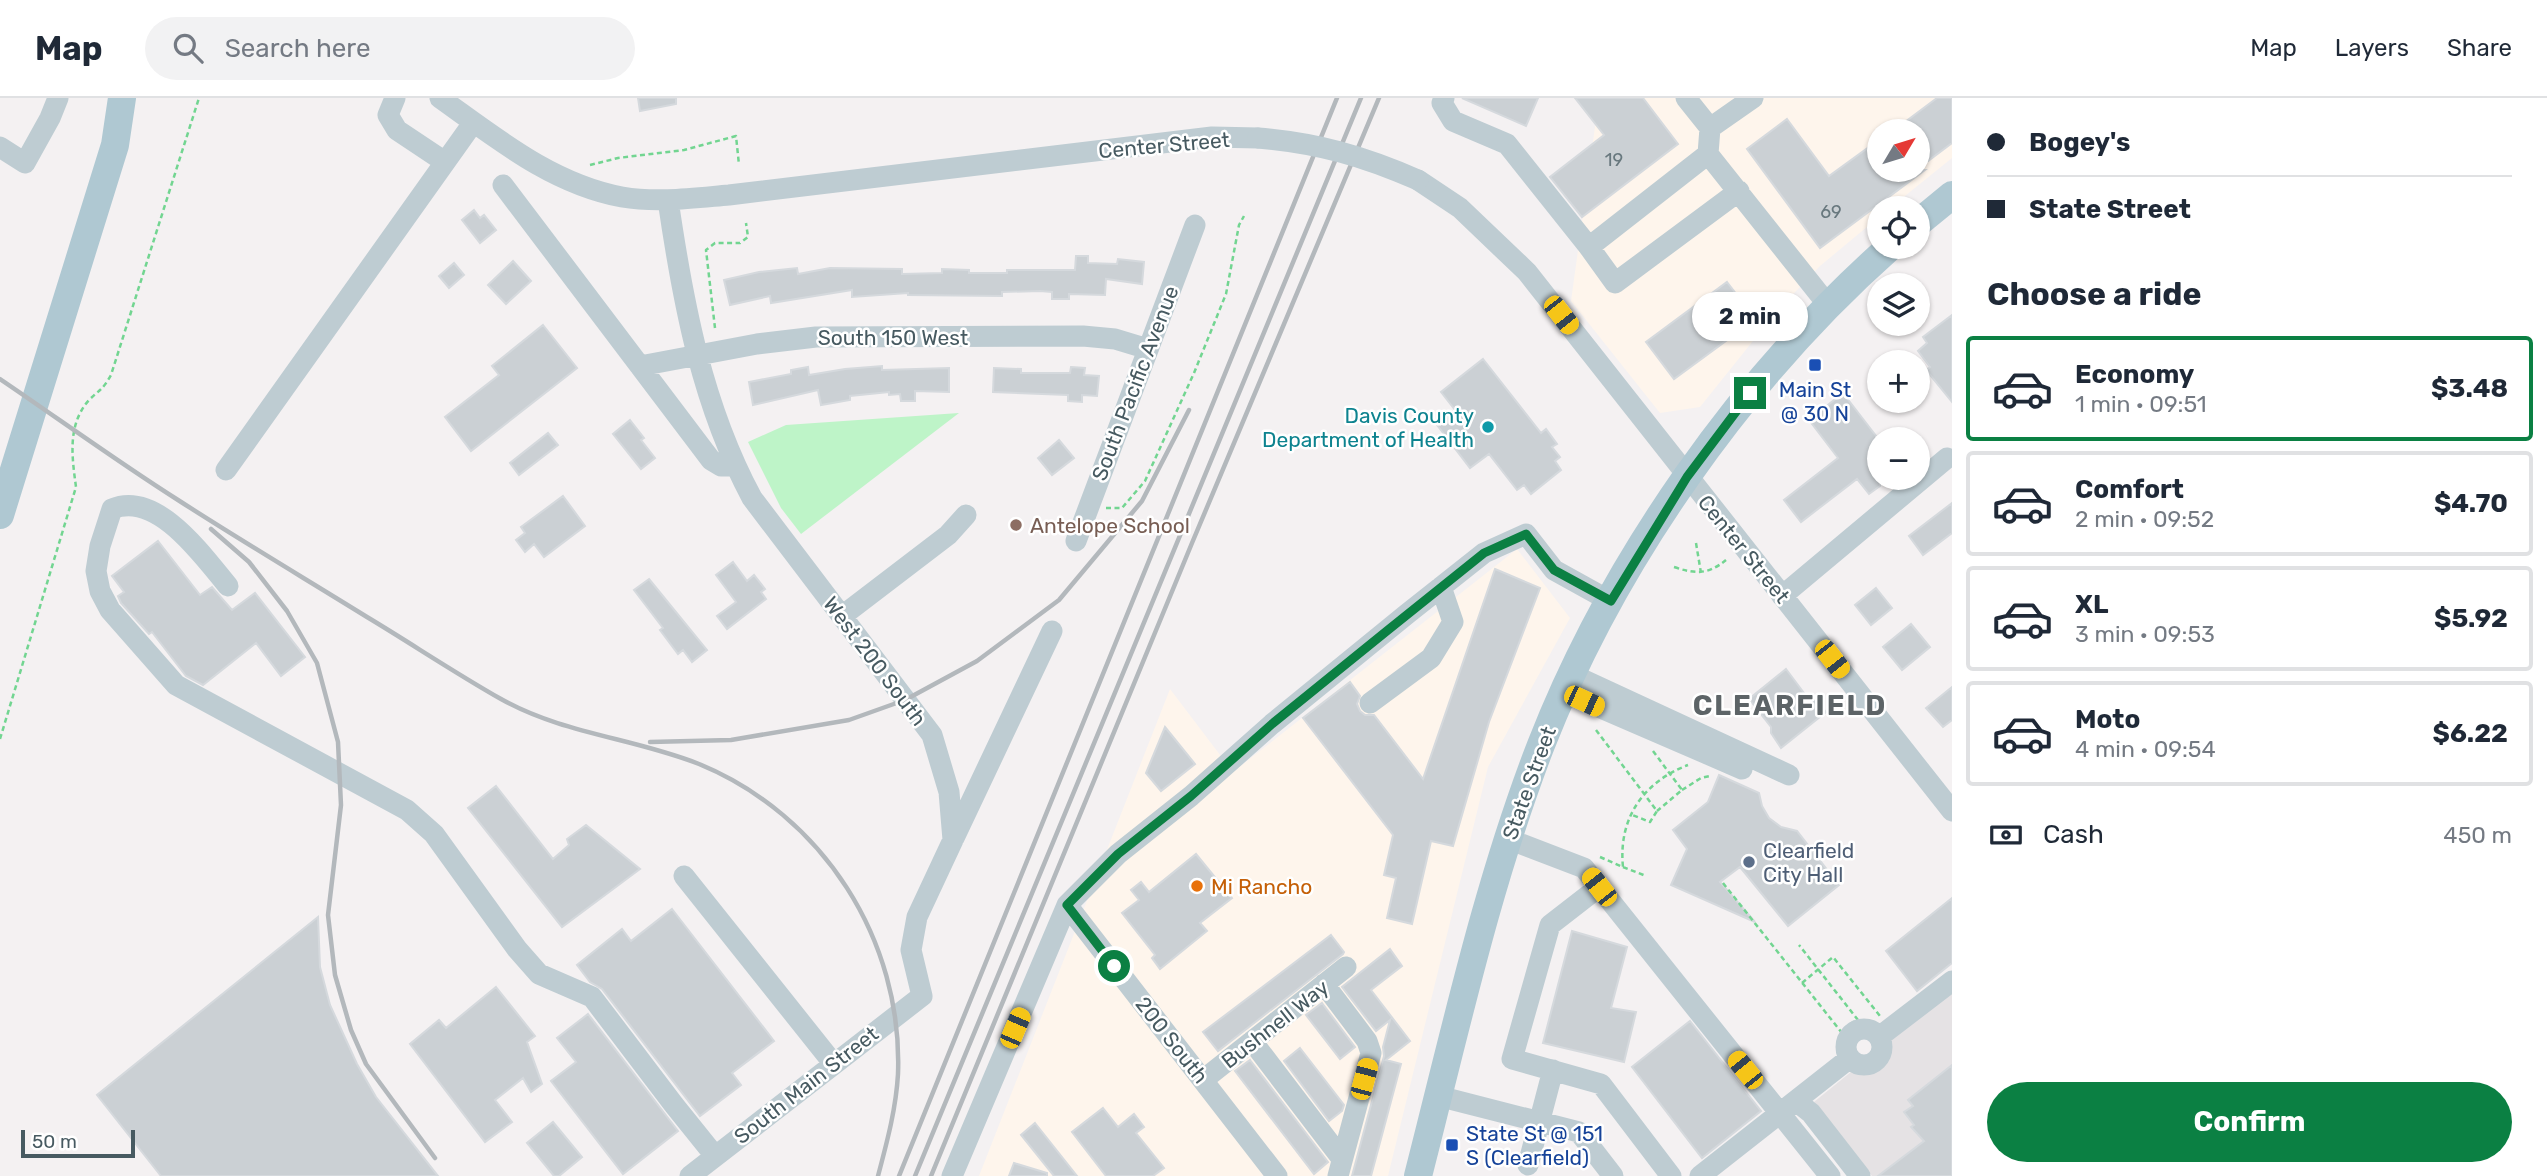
<!DOCTYPE html>
<html lang="en">
<head>
<meta charset="utf-8">
<style>
  :root { --surface:#fff; --page:#f2f2f3; --text:#1f2937; --muted:#747a83; --line:#e0e1e3; --accent:#0b8043 }
  body { margin:0; font-family:Rubik,sans-serif; background:var(--page); color:var(--text); height:100vh; display:flex; flex-direction:column; font-size:26px; white-space:nowrap }
  * { box-sizing:border-box; margin:0 }
  p { font-size:23px; color:var(--muted) }
  .icon { flex:none; width:38px; height:38px; fill:none; stroke:currentColor; stroke-width:2; stroke-linecap:round; stroke-linejoin:round }
  .map { position:relative; flex:1; overflow:hidden }
  .drawer { display:flex; flex-direction:column; background:var(--surface); width:595px }
  .drawer>* { flex:none }
  .banner { display:grid; align-content:center; height:154px; padding:0 35px; background:var(--surface) }
  .needle { width:46px; rotate:52deg }
  .fabs { position:absolute; left:1867px; top:21px; display:grid; gap:14px }
  .fabs a { display:grid; place-items:center; width:63px; height:63px; border-radius:50%; background:var(--surface); box-shadow:0 2px 5px #0004; font-size:35px }
  .scale { position:absolute; left:21px; bottom:18px; width:114px; box-sizing:border-box; padding-left:7px; border:4px solid #475a61; border-top:0; font-size:19px; line-height:24px; white-space:nowrap; color:#475a61; -webkit-text-stroke:5px #fff; paint-order:stroke }
  .end { position:absolute; width:32px; height:32px; margin:-16px; border:9px solid #0b8043; background:#fff; box-shadow:0 0 0 4px #fff }
  .from { border-radius:50% }
  .bubble { position:absolute; height:49px; border-radius:24px; background:var(--surface); box-shadow:0 2px 5px #0004; font-size:23px; font-weight:700; line-height:49px; text-align:center }
  .car { position:absolute; width:21px; height:42px; margin:-21px -10px; border-radius:9px; box-shadow:0 0 5px 2px #0007; background:linear-gradient(#f5c518 24%,#345 0 40%,#f5c518 0 76%,#345 0 86%,#f5c518 0) }
  .banner b { display:flex; align-items:center; gap:24px; height:66px; font-size:26px }
  .banner b+b { border-top:2px solid var(--line) }
  .banner i { width:18px; height:18px; background:var(--text) }
  ul { padding:0; list-style:none }
  li { display:flex; align-items:center; gap:21px; height:105px; margin:0 14px 10px; padding:0 21px; border:4px solid var(--line); border-radius:7px }
  li div { flex:1 }
  li b { display:block; font-size:26px }
  li em { font-style:normal; font-weight:700 }
  li.current { border-color:var(--accent) }
  li>.icon { width:63px; height:63px; stroke-width:1.5 }
  h2 { padding:0 35px; font-size:32px; line-height:84px }
  .pay { display:flex; align-items:center; gap:18px; height:77px; padding:0 35px; font-size:26px }
  .pay p { margin-inline-start:auto }
  .primary-button { display:flex; gap:14px; margin-top:auto; padding:14px 35px }
  .primary-button a { flex:1; height:80px; border-radius:42px; background:var(--accent); color:#fff; font-size:28px; font-weight:700; line-height:80px; text-align:center }
  header { display:flex; align-items:center; gap:42px; box-sizing:border-box; height:98px; padding:0 35px; background:var(--surface); border-bottom:2px solid var(--line) }
  header strong { font-size:33px }
  nav { display:flex; gap:38px; margin-inline-start:auto; font-size:24px }
  .search { width:490px; height:63px; background:var(--page); display:flex; align-items:center; gap:18px; box-sizing:border-box; padding:0 24px; border-radius:38px; color:var(--muted); font-size:26px }
  main { display:flex; flex:1; min-height:0 }
  .map>svg:first-child { display:block }
  .commercial { fill:#fef5ec; fill-rule:evenodd }
  .education { fill:#e5e2e4 }
  .green { fill:#bef4c8 }
  .building { fill:#cbd0d4; stroke:#d5d9dd; stroke-width:2 }
  .lines { fill:none; stroke-linecap:round; stroke-linejoin:round }
  .path { stroke:#72d591; stroke-width:2.5; stroke-dasharray:5 3.5; stroke-linecap:butt }
  .minor { stroke:#beccd2; stroke-width:21 }
  .major { stroke:#afc8d2; stroke-width:28 }
  .rail { stroke:#b3b8bc; stroke-width:4.5 }
  .minor-bridge { stroke:#beccd2; stroke-width:21 }
  .route { stroke:#0b8043; stroke-width:9 }
  .transit-dot { fill:#1a4fb4; stroke:#fff; stroke-width:2.5 }
  .culture-dot { fill:#0f9aa8; stroke:#fff; stroke-width:2.5 }
  .education-dot { fill:#8d6e63; stroke:#fff; stroke-width:2.5 }
  .service-dot { fill:#5c6f8a; stroke:#fff; stroke-width:2.5 }
  .food-dot { fill:#e8710a; stroke:#fff; stroke-width:2.5 }
  .labels { text-anchor:middle; dominant-baseline:central; stroke-width:5; stroke-linejoin:round; paint-order:stroke }
  .number-label { font-size:18px; fill:#68787e }
  .street-label { font-size:21px; fill:#475a61; stroke:#fff }
  .transit-label { font-size:21px; fill:#164399; stroke:#fff }
  .culture-label { font-size:21px; fill:#0d838f; stroke:#fff; text-anchor:end }
  .education-label { font-size:21px; fill:#785e54; stroke:#fff; text-anchor:start }
  .service-label { font-size:21px; fill:#4e5e75; stroke:#fff; text-anchor:start }
  .food-label { font-size:21px; fill:#c56008; stroke:#fff; text-anchor:start }
  .district-label { font-size:28px; font-weight:bold; letter-spacing:2px; fill:#5d6467; stroke:#fff }
</style>
</head>
<body>
<header>
<strong>Map</strong>
<div class="search"><svg class="icon" aria-label="search" viewBox="0 0 24 24"><circle cx="10" cy="10" r="6"/><path d="M15 15l6 6"/></svg>Search here</div>
<nav><a>Map</a><a>Layers</a><a>Share</a></nav>
</header>
<main>
<div class="map">
<svg width="1952" height="1078" viewBox="0 0 1952 1078">
  <rect width="100%" height="100%" fill="#f4f1f2"/>
  <path class="commercial" d="M1599,0H1952V60L1890,110H1880L1879,119L1820,168L1777,213L1700,309L1660,315L1571,203ZM1880,33H1918V72H1880Z
    M1517,451L1570,520L1488,669L1388,1078H979L1170,591L1233,674Z"/>
  <path class="education" d="M1952,892V1078H1872L1814,1004Z"/>
  <path class="green" d="M959,315L801,436L781,410L748,344L786,327Z"/>
  <path class="building" d="M638,0H676V6L640,13Z
    M1462,0H1538L1526,28Z
    M1575,0H1643L1678,46L1582,119L1550,79L1604,37Z
    M1937,0H1952V45L1928,63L1918,50V33H1893Z
    M1787,21L1829,78L1880,41V72H1925L1820,150L1747,51Z
    M474,112L480,120L484,117L496,132L480,145L462,122Z
    M1076,158H1088V165L1117,166L1118,161L1144,164L1142,186L1106,181L1105,197L1069,196V201H1052V194L1040,193L1002,194V198L908,197V195L852,199V192L771,205L770,198L730,207L724,182L759,174L797,170L798,176L830,170L902,171V176L942,175V171L969,172V175H1007V172H1075Z
    M513,163L531,183L506,206L488,187Z
    M454,165L464,177L449,190L439,178Z
    M1727,184L1751,215L1726,234L1730,240L1674,281L1646,244Z
    M1952,217V304L1926,272L1930,269L1918,253L1927,245L1923,239Z
    M543,227L577,270L471,353L445,319L499,277L492,268Z
    M1483,261L1541,335L1546,331L1557,346L1552,349L1560,359L1555,363L1561,372L1531,396L1524,387L1517,392L1489,356L1470,370L1437,327L1455,312L1441,294Z
    M882,268V272L949,270V294L915,293V303H901L900,296L889,297V294L850,298V302L821,307L818,292L753,307L749,284L791,276V272L808,269L809,277L845,271Z
    M1071,269L1085,270L1084,277L1099,278L1097,298L1082,297V304L1068,303V297L993,294L994,270L1021,271V275H1070Z
    M1843,295L1880,343V388L1869,396L1857,381L1801,424L1784,402L1838,360L1809,322Z
    M630,322L644,340L641,342L655,360L641,371L613,336Z
    M548,335L558,347L519,377L510,365Z
    M1059,342L1074,360L1052,377L1038,360Z
    M563,398L585,428L544,459L534,446L525,454L516,442L525,435L521,429Z
    M1952,405V435L1923,457L1909,438Z
    M158,443L200,497L212,489L232,512L255,495L305,559L281,578L256,545L203,587L186,578L152,534L149,536L121,505L118,498L124,494L112,478Z
    M733,464L747,483L754,477L765,491L761,494L766,501L727,531L717,518L736,504L716,477Z
    M1495,471L1540,490L1489,624L1453,748L1431,743L1412,826L1387,820L1396,780L1384,777L1393,737L1303,620L1350,584L1360,598L1357,606L1360,613L1365,617H1374L1423,681Z
    M649,481L707,552L692,564L683,552L678,556L660,532L663,530L634,492Z
    M1876,490L1892,510L1871,527L1855,507Z
    M1911,526L1930,549L1902,572L1883,549Z
    M1786,571L1807,599L1813,598L1826,614L1781,650L1771,635V629L1749,601Z
    M1952,589V622L1943,629L1926,610Z
    M1165,629L1195,666L1161,693L1146,675Z
    M1719,677L1759,695L1762,708L1769,720L1781,729L1797,733L1839,787L1788,828L1740,769L1720,784L1755,824L1671,787L1687,751L1673,732L1708,704Z
    M496,688L553,761L569,747L567,741L586,727L640,771L562,829L468,710Z
    M1196,756L1232,800L1200,825L1207,833L1160,871L1152,860L1155,857L1122,815L1139,802L1131,792L1141,784L1149,794Z
    M1952,800V865L1917,893L1886,853Z
    M672,811L774,943L732,975L741,987L700,1018L602,891L590,884L577,867L622,831L631,843Z
    M318,819L320,869L330,907L357,966L376,999L438,1078H161L97,997Z
    M1572,833L1627,849L1611,910L1636,914L1624,964L1543,945Z
    M1331,837L1344,854L1343,856L1218,953L1203,934Z
    M1390,851L1402,868L1371,892L1410,943L1386,962L1401,966L1371,1078H1352L1384,958L1383,949L1390,922L1376,933L1342,889Z
    M496,889L535,938L527,944L542,986L531,994L523,980L495,1002L512,1024L485,1044L410,946L439,922L446,930Z
    M1322,905L1355,949L1340,961L1306,917Z
    M588,916L678,1033L623,1076L551,983L576,964L557,940Z
    M1690,923L1761,1013L1702,1060L1632,969Z
    M1300,950L1344,1007L1342,1013L1329,1023L1284,963Z
    M1250,962L1328,1064L1314,1076L1235,973Z
    M1952,967V1078H1878L1924,1043L1911,1029L1914,1027L1904,1014L1913,1008L1908,1002Z
    M1103,1010L1118,1029L1134,1016L1144,1029L1136,1035L1164,1070L1153,1078H1106L1072,1034Z
    M553,1024L582,1059L559,1078H554L527,1045Z
    M1035,1025L1077,1078H1054L1021,1037Z
    M1014,1065L1047,1075V1078H1009Z"/>
  <g class="lines">
    <path class="path" d="M590,67L618,60L684,52L736,38L739,67
      M715,230L706,152L715,145H740L748,139L746,125
      M1106,410H1122L1145,383L1194,275L1226,196L1239,127L1244,118
      M1696,445L1701,475
      M1674,469C1695,476 1708,477 1726,462
      M1596,632L1657,713L1650,724L1630,716
      M0,641L76,389C72,359 67,327 89,302C100,291 102,293 111,277L199,0
      M1653,653L1682,692L1657,713
      M1682,692L1701,680L1710,678
      M1600,759L1623,769C1618,721 1643,684 1688,667
      M1623,769L1646,778
      M1723,785L1842,935L1848,927L1858,922L1799,847
      M1802,885L1833,859L1880,918"/>
    <path class="minor" d="M395,0L388,17L397,32L445,64
      M440,0C496,40 552,86 622,99C657,105 694,100 729,97L1212,39L1258,40
      M1444,0L1442,5L1453,23L1507,46L1589,149
      M1686,0L1710,30
      M1753,0L1710,30L1708,56L1828,207
      M0,49L25,65L50,20L58,0
      M1708,56L1589,149L1615,185L1739,93
      M1418,82L1460,110L1527,174L1952,713
      M503,87L711,362L721,368H734
      M668,102C683,205 702,307 752,400L932,637L949,694L953,742L917,819L911,852L922,898L690,1078
      M640,268L757,246L816,239L1083,238L1115,241L1148,251
      M226,372L473,25
      M1076,443L1195,127
      M228,488C203,458 157,392 112,411L100,448L96,473L100,493L110,512L176,587L407,712L434,736L517,851L539,876L592,899L674,1007L715,1058
      M1782,498L1947,360
      M842,518L948,437L966,417
      M1573,577L1789,677
      M1564,594L1742,671
      M1370,605L1431,560L1453,524L1441,489
      M954,740L1052,533
      M1508,741L1584,770L1830,1078
      M684,778L833,965
      M1599,789L1550,827L1512,961L1601,986L1671,1078
      M1067,807L1277,1078
      M1324,886L1367,943L1371,955L1338,1078
      M1846 949a18 18 0 1 1 36 0a18 18 0 1 1-36 0Z
      M1879,939L1952,883
      M1252,943L1342,1061
      M1203,982L1346,869
      M1438,998L1579,1034L1613,1078
      M1796,1003L1811,1015L1860,1078
      M1528,1067L1553,972
      M952,1078L1067,807L1118,756L1191,698L1272,626L1407,516L1484,455L1526,436L1554,472L1610,503
      M1700,1078L1850,960"/>
    <path class="major" d="M1918,125L1952,97
      M0,417L115,47L122,0
      M1418,1078C1455,934 1487,786 1541,647C1613,463 1742,280 1890,149"/>
    <path class="rail" d="M0,281C59,321 118,364 178,402C240,442 304,480 367,519C412,546 455,575 501,601C563,636 634,640 699,666C823,717 903,842 898,976C896,1011 887,1044 878,1078
      M211,431L249,464L287,513L317,565L338,644L341,707L328,817L335,877L351,932L366,966L435,1060
      M650,644L731,642L849,622L905,602L977,563L1059,502L1142,403L1189,312
      M899,1078L1337,0
      M915,1078L1361,0
      M931,1078L1192,445L1379,0"/>
    <path class="minor-bridge" d="M1258,40C1318,45 1363,58 1418,82"/>
  </g>
  <g class="lines">
    <path class="route" d="M1114,868L1067,807L1118,756L1191,698L1272,626L1388,532L1484,455L1526,436L1554,472L1611,503L1687,379L1750,295"/>
  </g>
  <g class="transit-dot">
    <rect x="1808" y="260" width="14" height="14" rx="3.5"/>
    <rect x="1445" y="1040" width="14" height="14" rx="3.5"/>
  </g>
  <circle class="culture-dot" cx="1488" cy="329" r="7"/>
  <circle class="education-dot" cx="1016" cy="427" r="7"/>
  <circle class="service-dot" cx="1749" cy="764" r="7"/>
  <circle class="food-dot" cx="1197" cy="788" r="7"/>
  <g class="labels">
    <g class="number-label">
      <text x="1614" y="62">19</text>
      <text x="1831" y="114">69</text>
    </g>
    <g class="street-label">
      <text transform="translate(1164 47) rotate(-5)">Center Street</text>
      <text x="893" y="239">South 150 West</text>
      <text transform="translate(1135 285) rotate(-69)">South Pacific Avenue</text>
      <text transform="translate(1744 451) rotate(51)">Center Street</text>
      <text transform="translate(875 563) rotate(53)">West 200 South</text>
      <text transform="translate(1529 685) rotate(-70)">State Street</text>
      <text transform="translate(1275 926) rotate(-38)">Bushnell Way</text>
      <text transform="translate(1172 942) rotate(52)">200 South</text>
      <text transform="translate(806 987) rotate(-38)">South Main Street</text>
    </g>
    <g class="transit-label">
      <text x="1815" y="291">Main St<tspan x="1815" dy="24">@ 30 N</tspan></text>
      <text x="1466" y="1035" text-anchor="start">State St @ 151<tspan x="1466" dy="24">S (Clearfield)</tspan></text>
    </g>
    <g class="culture-label">
      <text x="1474" y="317">Davis County<tspan x="1474" dy="24">Department of Health</tspan></text>
    </g>
    <g class="education-label">
      <text x="1030" y="427">Antelope School</text>
    </g>
    <g class="service-label">
      <text x="1763" y="752">Clearfield<tspan x="1763" dy="24">City Hall</tspan></text>
    </g>
    <g class="food-label">
      <text x="1211" y="788">Mi Rancho</text>
    </g>
    <g class="district-label">
      <text x="1790" y="607">CLEARFIELD</text>
    </g>
  </g>
</svg>
<div class="fabs">
<a><svg class="needle" viewBox="-14 -14 28 28"><path d="M0-13l5 13h-10z" fill="#e53935"/><path d="M0 13l5-13h-10z" fill="#747a83"/></svg></a>
<a><svg class="icon" aria-label="locate" viewBox="0 0 24 24"><circle cx="12" cy="12" r="6"/><path d="M12 2v4M12 18v4M2 12h4M18 12h4"/></svg></a>
<a><svg class="icon" aria-label="layers" viewBox="0 0 24 24"><path d="M12 4l9 5-9 5-9-5zM3 14l9 5 9-5"/></svg></a>
<a>+</a>
<a>−</a>
</div>
<div class="scale">50 m</div>
<i class="end from" style="left:1114px;top:868px"></i>
<i class="end" style="left:1750px;top:295px"></i>
<div class="bubble" style="left:1692px;top:194px;width:116px">2 min</div>
<i class="car" style="left:1561px;top:217px;rotate:142deg"></i>
<i class="car" style="left:1832px;top:561px;rotate:142deg"></i>
<i class="car" style="left:1584px;top:603px;rotate:115deg"></i>
<i class="car" style="left:1599px;top:789px;rotate:322deg"></i>
<i class="car" style="left:1015px;top:930px;rotate:23deg"></i>
<i class="car" style="left:1745px;top:972px;rotate:321deg"></i>
<i class="car" style="left:1364px;top:981px;rotate:15deg"></i>
</div>
<section class="drawer">
<div class="banner">
<b><i class="from"></i>Bogey's</b>
<b><i></i>State Street</b>
</div>
<h2>Choose a ride</h2>
<ul>
<li class="current"><svg class="icon" aria-label="car" viewBox="0 0 24 24"><path d="M5 17H2v-5l4-1 3-4h7l3 4 3 1v5h-3M9 17h6M6 11h13"/><circle cx="7" cy="17" r="2"/><circle cx="17" cy="17" r="2"/></svg><div><b>Economy</b><p>1 min · 09:51</p></div><em>$3.48</em></li>
<li><svg class="icon" aria-label="car" viewBox="0 0 24 24"><path d="M5 17H2v-5l4-1 3-4h7l3 4 3 1v5h-3M9 17h6M6 11h13"/><circle cx="7" cy="17" r="2"/><circle cx="17" cy="17" r="2"/></svg><div><b>Comfort</b><p>2 min · 09:52</p></div><em>$4.70</em></li>
<li><svg class="icon" aria-label="car" viewBox="0 0 24 24"><path d="M5 17H2v-5l4-1 3-4h7l3 4 3 1v5h-3M9 17h6M6 11h13"/><circle cx="7" cy="17" r="2"/><circle cx="17" cy="17" r="2"/></svg><div><b>XL</b><p>3 min · 09:53</p></div><em>$5.92</em></li>
<li><svg class="icon" aria-label="car" viewBox="0 0 24 24"><path d="M5 17H2v-5l4-1 3-4h7l3 4 3 1v5h-3M9 17h6M6 11h13"/><circle cx="7" cy="17" r="2"/><circle cx="17" cy="17" r="2"/></svg><div><b>Moto</b><p>4 min · 09:54</p></div><em>$6.22</em></li>
</ul>
<div class="pay"><svg class="icon" aria-label="cash" viewBox="0 0 24 24"><path d="M3 7h18v10H3z"/><circle cx="12" cy="12" r="2"/></svg>Cash<p>450 m</p></div>
<div class="primary-button"><a>Confirm</a></div>
</section>
</main>
</body>
</html>
